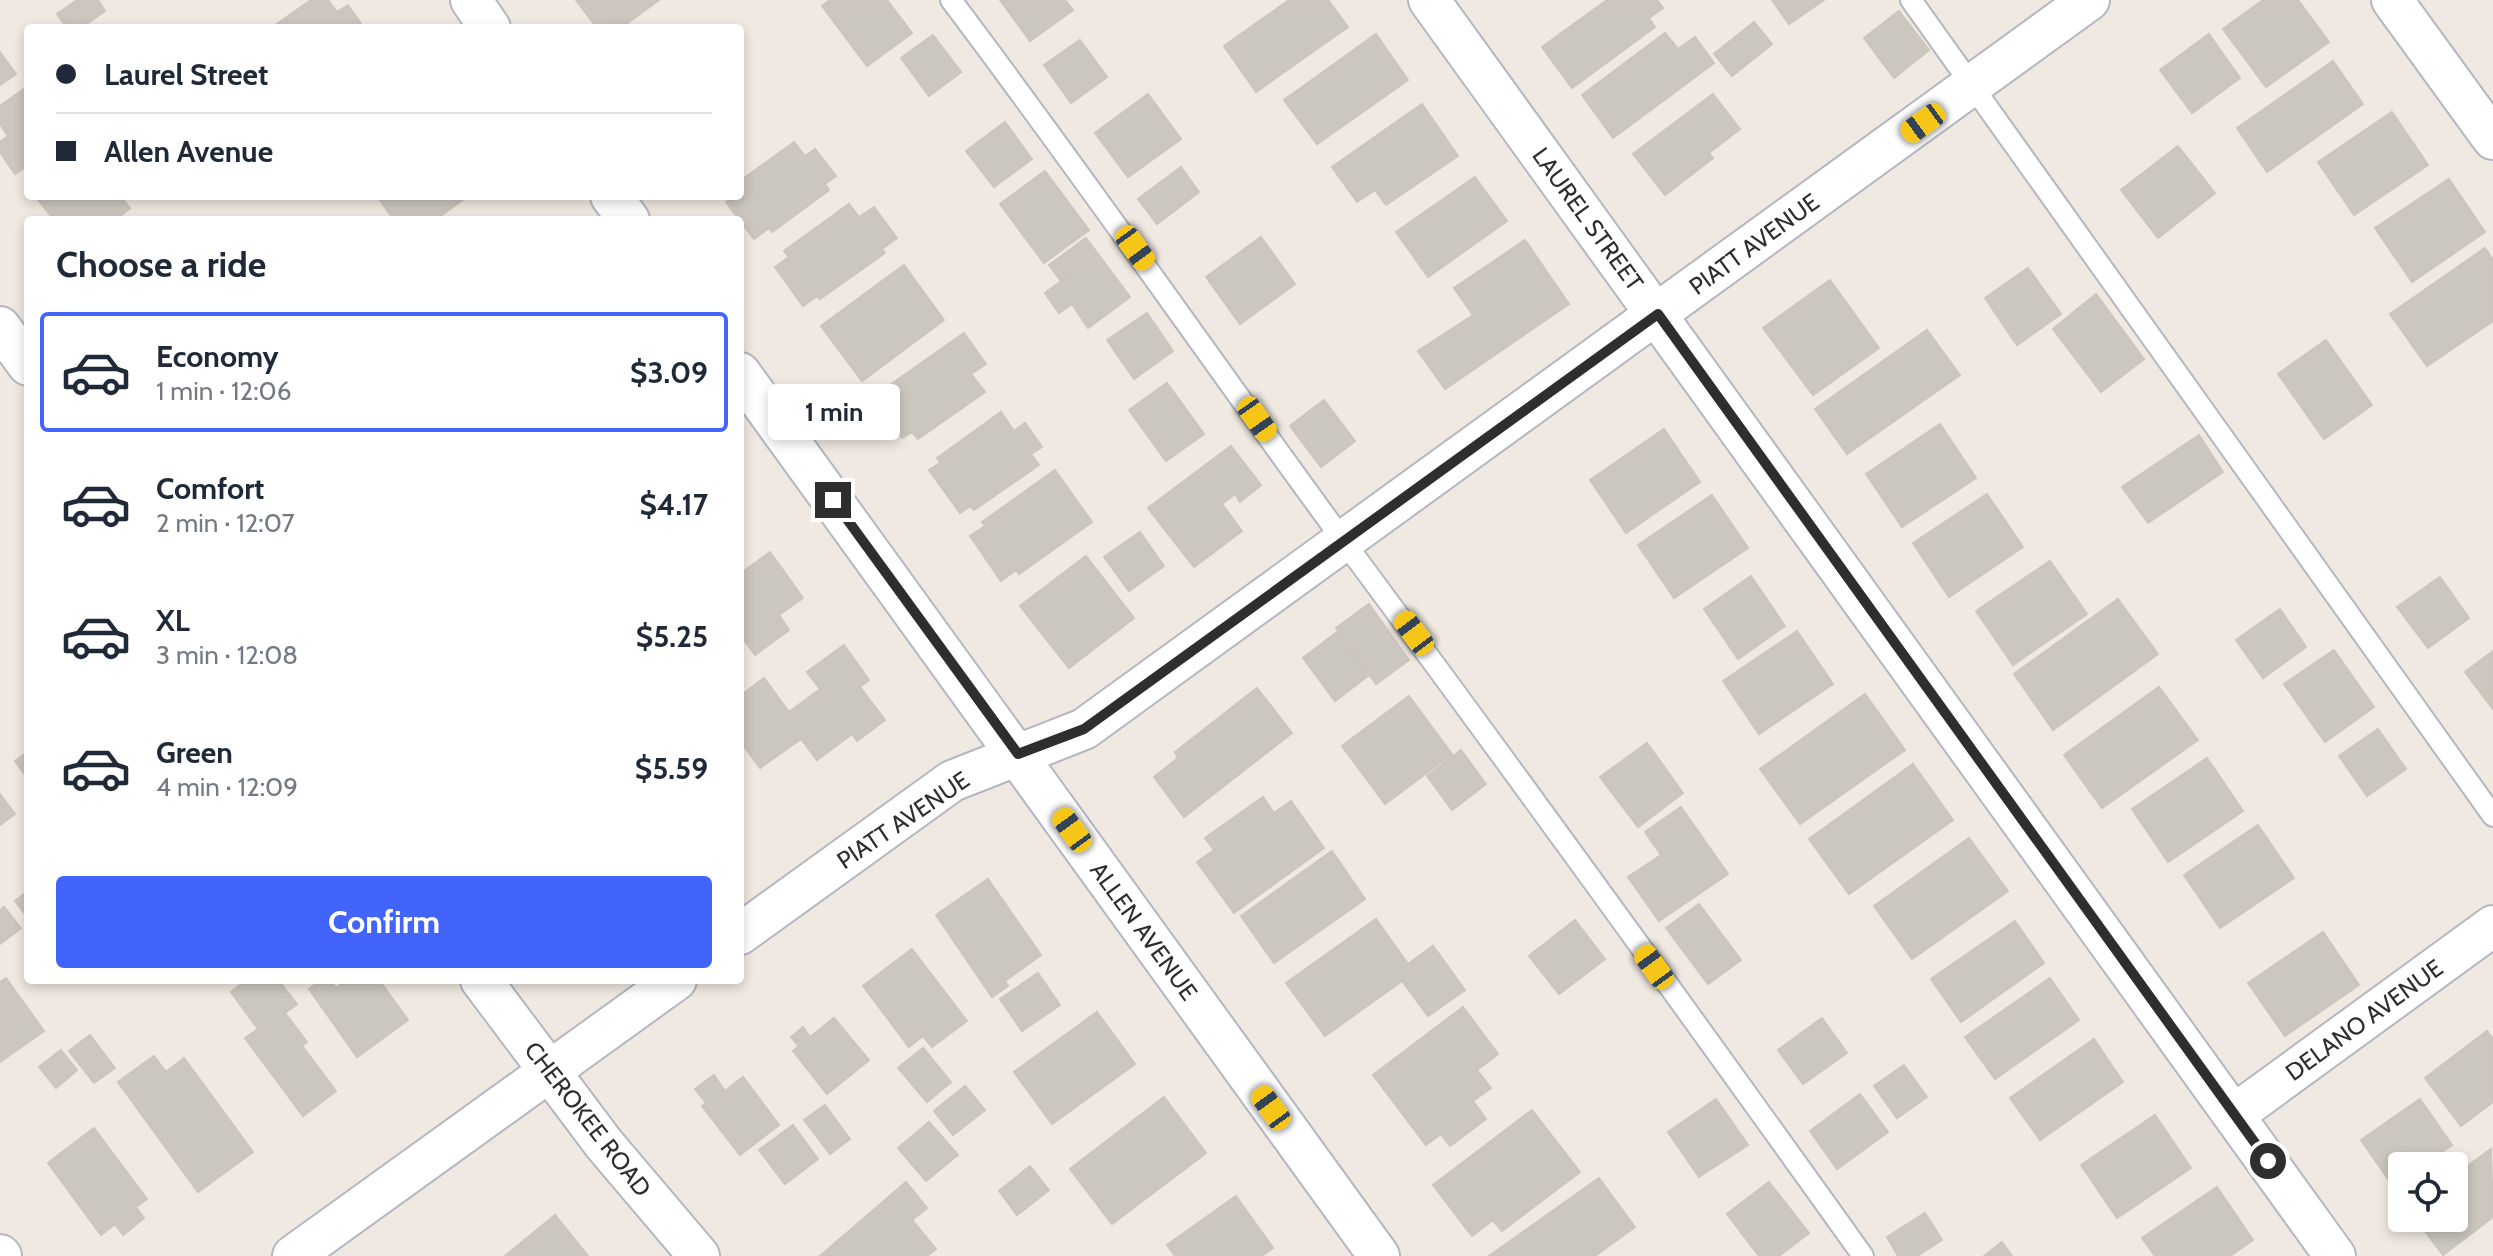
<!DOCTYPE html>
<html lang="en">
<head>
<meta charset="utf-8">
<style>
  :root { --surface:#fff; --page:#f6f6f7; --text:#1f2937; --muted:#747a83; --line:#e0e1e3; --accent:#4264fb }
  body { margin:0; font-family:Cabin,sans-serif; background:var(--page); color:var(--text); height:100vh; display:flex; flex-direction:column; font-size:30px; white-space:nowrap }
  * { box-sizing:border-box; margin:0 }
  p { font-size:26px; color:var(--muted) }
  .icon { flex:none; width:44px; height:44px; fill:none; stroke:currentColor; stroke-width:2; stroke-linecap:round; stroke-linejoin:round }
  .map { position:relative; flex:1; overflow:hidden }
  .details { position:absolute; left:24px; top:216px; width:720px; height:768px; display:flex; flex-direction:column; background:var(--surface); border-radius:8px; box-shadow:0 4px 12px #0003 }
  .details>* { flex:none }
  .hud { position:absolute; left:24px; top:24px; width:720px; height:176px; border-radius:8px; box-shadow:0 4px 12px #0003; display:grid; align-content:center; height:176px; padding:0 32px; background:var(--surface) }
  .fabs { position:absolute; left:2388px; top:1152px; display:grid; gap:16px }
  .fabs a { display:grid; place-items:center; width:80px; height:80px; border-radius:8px; background:var(--surface); box-shadow:0 4px 12px #0003; font-size:40px }
  .end { position:absolute; width:36px; height:36px; margin:-18px; border:10px solid #2e2e2e; background:#fff; box-shadow:0 0 0 4px #fff }
  .from { border-radius:50% }
  .bubble { position:absolute; height:56px; border-radius:8px; background:var(--surface); box-shadow:0 4px 12px #0003; font-size:26px; font-weight:700; line-height:56px; text-align:center }
  .car { position:absolute; width:24px; height:48px; margin:-24px -12px; border-radius:10px; box-shadow:0 0 6px 2px #0007; background:linear-gradient(#f5c518 24%,#345 0 40%,#f5c518 0 76%,#345 0 86%,#f5c518 0) }
  .hud b { display:flex; align-items:center; gap:28px; height:76px; font-size:30px }
  .hud b+b { border-top:2px solid var(--line) }
  .hud i { width:20px; height:20px; background:var(--text) }
  ul { padding:0; list-style:none }
  li { display:flex; align-items:center; gap:24px; height:120px; margin:0 16px 12px; padding:0 16px; border:4px solid transparent; border-radius:8px }
  li div { flex:1 }
  li b { display:block; font-size:30px }
  li em { font-style:normal; font-weight:700 }
  li.active { border-color:var(--accent) }
  li>.icon { width:72px; height:72px; stroke-width:1.5 }
  h2 { padding:0 32px; font-size:36px; line-height:96px }
  .primary-button { display:flex; gap:16px; margin-top:auto; padding:16px 32px }
  .primary-button a { flex:1; height:92px; border-radius:8px; background:var(--accent); color:#fff; font-size:32px; font-weight:700; line-height:92px; text-align:center }
  .map>svg:first-child { display:block }
  .building { fill:#cbc7bf; stroke:#cbc5ba; stroke-width:2 }
  .lines { fill:none; stroke-linecap:round; stroke-linejoin:round }
  .lane-casing { stroke:#b4b7c1; stroke-width:24 }
  .street-casing { stroke:#b4b7c1; stroke-width:44 }
  .lane { stroke:#fff; stroke-width:20 }
  .street { stroke:#fff; stroke-width:40 }
  .route { stroke:#2e2e2e; stroke-width:10 }
  .labels { text-anchor:middle; dominant-baseline:central; stroke-width:6; stroke-linejoin:round; paint-order:stroke }
  .street-label { font-size:24px; fill:#2e2e2e; stroke:#fff }
</style>
</head>
<body>
<div class="map">
<svg width="2493" height="1256" viewBox="0 0 2493 1256">
  <rect width="100%" height="100%" fill="#efe9e1"/>
  <path class="building" d="M77,0H98L105,11L81,28H67L57,14Z
    M311,0H328L337,12L348,5L364,28H271Z
    M576,0H659L621,28L615,22L607,28H597Z
    M830,0H887L912,33L867,66L822,6Z
    M1000,0H1065L1073,10L1030,41Z
    M1289,0H1328L1348,27L1256,92L1224,46Z
    M1607,0H1657L1663,8L1649,18L1655,27L1572,88L1542,47Z
    M1772,0H1824L1789,24Z
    M2263,0H2298L2329,42L2266,87L2223,29Z
    M1899,11L1929,50L1894,78L1864,38Z
    M1754,22L1772,44L1732,76L1714,54Z
    M1665,33L1678,49L1695,37L1714,63L1613,138L1582,95Z
    M1376,34L1408,80L1317,144L1284,100Z
    M2209,34L2240,78L2192,113L2160,70Z
    M933,35L961,72L929,96L901,58Z
    M1080,40L1107,77L1071,103L1044,65Z
    M0,52L16,74L0,85Z
    M2333,61L2363,104L2267,172L2237,128Z
    M28,86V165L15,174L0,152V142L8,136L0,124V106Z
    M1148,94L1181,139L1128,177L1095,133Z
    M1713,94L1740,129L1709,153L1713,158L1665,195L1633,154Z
    M1422,104L1458,156L1386,205L1375,190L1357,202L1332,167Z
    M2392,112L2428,165L2354,215L2318,162Z
    M1005,122L1032,159L994,187L966,151Z
    M794,142L805,156L815,149L836,176L825,184L829,190L772,232L769,228L754,239L726,202L740,196V181Z
    M2178,146L2215,193L2158,238L2121,190Z
    M1181,167L1199,192L1157,224L1138,199Z
    M1045,171L1089,230L1044,263L1000,204Z
    M1475,177L1507,221L1428,277L1396,232Z
    M2449,179L2485,232L2412,282L2375,228Z
    M41,196H120L130,208L115,220H54L37,198Z
    M377,196H468L435,220H394Z
    M849,204L859,217L874,207L897,238L882,249L885,253L820,299L817,296L803,306L775,267L789,257L784,251Z
    M1261,237L1295,284L1240,324L1206,277Z
    M1086,238L1098,254L1061,281L1049,265Z
    M1525,240L1569,304L1445,389L1418,351L1473,315L1454,288Z
    M2485,248L2493,260V321L2427,366L2390,314Z
    M1098,254L1130,297L1088,328L1072,304L1059,313L1045,293Z
    M904,265L944,320L862,381L821,326Z
    M2028,268L2061,314L2017,345L1985,298Z
    M1830,280L1879,348L1813,395L1763,328Z
    M2096,294L2144,359L2101,392L2053,329Z
    M1147,313L1173,351L1134,379L1107,340Z
    M1927,330L1960,375L1847,454L1815,409Z
    M964,333L986,364L971,374L985,392L918,439L912,432L902,438L877,404L888,397L883,390Z
    M2326,340L2372,405L2324,439L2278,374Z
    M1167,383L1204,434L1166,461L1129,410Z
    M1324,400L1355,441L1321,467L1290,426Z
    M1001,412L1014,431L1025,423L1042,447L1031,454L1039,465L974,510L970,506L960,513L929,470L940,463L937,458Z
    M1940,424L1976,478L1902,527L1866,474Z
    M1664,429L1700,482L1626,533L1590,480Z
    M2199,435L2223,472L2148,523L2122,487Z
    M1231,446L1261,485L1240,502L1235,494L1222,504L1242,531L1194,567L1148,508Z
    M1055,470L1092,522L1019,574L1016,570L1001,581L970,536L985,526L982,522Z
    M1987,494L2023,547L1949,597L1913,543Z
    M1712,495L1748,548L1674,598L1638,545Z
    M1140,532L1164,566L1129,591L1104,557Z
    M770,552L803,598L779,615L789,630L755,655L745,641L740,644V574Z
    M1086,556L1134,618L1069,668L1020,606Z
    M2050,561L2087,614L2013,665L1976,611Z
    M1751,576L1785,626L1738,659L1704,609Z
    M2440,577L2469,618L2428,648L2397,607Z
    M2118,599L2158,654L2053,730L2014,674Z
    M1369,604L1409,660L1376,684L1336,628Z
    M2280,609L2306,647L2263,678L2236,640Z
    M1797,631L1833,684L1759,734L1723,681Z
    M1337,632L1369,675L1335,701L1303,658Z
    M844,645L869,680L860,687L885,720L857,741L852,734L817,760L801,739L760,768L740,741V696L764,678L789,712L820,689L807,672Z
    M2334,650L2374,707L2325,742L2284,684Z
    M2493,651V709L2465,672Z
    M2159,687L2198,740L2102,808L2064,755Z
    M1257,688L1292,733L1184,817L1154,777L1178,758L1175,752Z
    M1865,694L1905,750L1800,824L1760,769Z
    M1409,696L1452,754L1385,804L1342,746Z
    M2378,729L2406,769L2367,796L2339,756Z
    M1647,743L1683,793L1638,827L1600,777Z
    M1461,750L1486,784L1452,810L1427,776Z
    M28,752V779L15,761Z
    M2207,758L2243,811L2168,862L2132,809Z
    M1913,764L1953,820L1849,894L1809,839Z
    M0,794L15,814L0,825Z
    M1263,797L1274,813L1291,801L1324,848L1234,913L1197,862L1214,850L1205,838Z
    M1681,807L1728,874L1659,921L1628,877L1661,855L1645,832Z
    M2258,825L2294,878L2220,928L2184,875Z
    M1969,838L2008,891L1912,959L1874,906Z
    M1332,851L1365,899L1274,963L1241,916Z
    M988,879L1041,955L1005,981L1008,986L992,997L936,915Z
    M28,891V918L15,901Z
    M1699,904L1741,960L1708,984L1666,928Z
    M4,907L21,928L0,944V910Z
    M1376,919L1408,964L1433,946L1465,990L1428,1016L1402,981L1325,1036L1286,983Z
    M1575,920L1605,959L1559,994L1529,956Z
    M2015,921L2044,963L1961,1022L1931,979Z
    M2323,932L2359,985L2285,1036L2248,983Z
    M912,949L967,1021L932,1047L923,1036L909,1047L863,986Z
    M1038,973L1060,1005L1022,1031L1000,999Z
    M6,978L44,1031L0,1062V982Z
    M2050,978L2079,1020L1995,1079L1965,1037Z
    M247,980H278L297,1004L285,1013L307,1042L302,1046L336,1091L303,1116L245,1038L258,1029L231,992Z
    M321,980H330L336,988L347,980H379L408,1020L357,1057L309,989Z
    M1463,1007L1498,1054L1477,1070L1491,1088L1473,1101L1486,1119L1450,1146L1441,1134L1426,1145L1373,1075Z
    M1097,1012L1135,1064L1052,1124L1014,1072Z
    M834,1018L869,1060L827,1094L793,1051L799,1046L791,1037L803,1027L810,1037Z
    M1822,1018L1847,1053L1803,1084L1778,1050Z
    M2487,1031L2493,1039V1102L2461,1126L2425,1078Z
    M90,1035L115,1068L94,1083L69,1051Z
    M2094,1039L2123,1082L2040,1140L2010,1098Z
    M923,1048L951,1082L927,1102L898,1068Z
    M61,1050L77,1070L56,1088L39,1067Z
    M154,1056L166,1072L184,1058L253,1152L198,1192L118,1082Z
    M1904,1065L1927,1097L1897,1118L1874,1086Z
    M714,1075L725,1091L743,1077L779,1125L740,1155L702,1106L706,1103L695,1089Z
    M965,1086L985,1110L953,1135L934,1111Z
    M1860,1094L1888,1132L1837,1169L1810,1131Z
    M1164,1097L1206,1153L1112,1224L1070,1169Z
    M1716,1099L1748,1145L1699,1177L1668,1132Z
    M2420,1099L2452,1145L2422,1166H2402V1180L2393,1186L2361,1140Z
    M825,1105L850,1139L830,1154L804,1120Z
    M1532,1110L1580,1172L1502,1231L1493,1220L1472,1236L1433,1185Z
    M2155,1115L2191,1168L2117,1218L2081,1165Z
    M929,1122L958,1155L926,1181L898,1148Z
    M793,1125L818,1159L785,1184L759,1150Z
    M94,1128L147,1199L136,1207L144,1218L123,1235L115,1224L101,1235L48,1163Z
    M2491,1149L2493,1217L2443,1255L2415,1218H2454V1176Z
    M1030,1166L1049,1190L1017,1215L999,1191Z
    M1599,1178L1635,1227L1595,1256H1489Z
    M906,1182L927,1208L912,1220L936,1249L927,1256H820Z
    M1769,1182L1809,1233L1779,1256H1759L1727,1214Z
    M2217,1187L2253,1240L2230,1256H2155L2142,1238Z
    M1236,1196L1273,1248L1262,1256H1175L1167,1245Z
    M1925,1213L1942,1240L1917,1256H1898L1887,1237Z
    M555,1215L588,1256H505Z
    M2002,1242L2012,1256H1984Z"/>
  <g class="lines">
    <g class="lane-casing">
      <path id="lane" d="M951,0C1086,179 1213,363 1345,543C1520,779 1692,1017 1863,1256
        M1911,0L2493,816"/>
    </g>
    <g class="street-casing">
      <path id="street" d="M471,0L490,28
        M1429,0L2335,1256
        M2392,0L2493,139
        M611,196L629,220
        M0,327L28,365
        M740,373L1379,1256
        M740,934L952,781L1084,729L2089,0
        M481,980L604,1144L699,1256
        M2235,1114L2493,926
        M0,1255L1,1256
        M293,1256L676,980"/>
    </g>
    <use href="#lane" class="lane"/>
    <use href="#street" class="street"/>
  </g>
  <g class="lines">
    <path class="route" d="M833,500L1018,754L1084,729L1658,314L2268,1161"/>
  </g>
  <g class="labels">
    <g class="street-label">
      <text transform="translate(1588 219) rotate(54)">LAUREL STREET</text>
      <text transform="translate(1754 244) rotate(-36)">PIATT AVENUE</text>
      <text transform="translate(903 820) rotate(-34)">PIATT AVENUE</text>
      <text transform="translate(1144 931) rotate(54)">ALLEN AVENUE</text>
      <text transform="translate(2364 1020) rotate(-36)">DELANO AVENUE</text>
      <text transform="translate(588 1119) rotate(52)">CHEROKEE ROAD</text>
    </g>
  </g>
</svg>
<div class="fabs">
<a><svg class="icon" aria-label="locate" viewBox="0 0 24 24"><circle cx="12" cy="12" r="6"/><path d="M12 2v4M12 18v4M2 12h4M18 12h4"/></svg></a>
</div>
<i class="end from" style="left:2268px;top:1161px"></i>
<i class="end" style="left:833px;top:500px"></i>
<div class="bubble" style="left:768px;top:384px;width:132px">1 min</div>
<i class="car" style="left:1923px;top:123px;rotate:234deg"></i>
<i class="car" style="left:1135px;top:248px;rotate:144deg"></i>
<i class="car" style="left:1257px;top:419px;rotate:145deg"></i>
<i class="car" style="left:1414px;top:633px;rotate:323deg"></i>
<i class="car" style="left:1072px;top:830px;rotate:324deg"></i>
<i class="car" style="left:1654px;top:967px;rotate:324deg"></i>
<i class="car" style="left:1271px;top:1108px;rotate:324deg"></i>
<div class="hud">
<b><i class="from"></i>Laurel Street</b>
<b><i></i>Allen Avenue</b>
</div>
<section class="details">
<h2>Choose a ride</h2>
<ul>
<li class="active"><svg class="icon" aria-label="car" viewBox="0 0 24 24"><path d="M5 17H2v-5l4-1 3-4h7l3 4 3 1v5h-3M9 17h6M6 11h13"/><circle cx="7" cy="17" r="2"/><circle cx="17" cy="17" r="2"/></svg><div><b>Economy</b><p>1 min · 12:06</p></div><em>$3.09</em></li>
<li><svg class="icon" aria-label="car" viewBox="0 0 24 24"><path d="M5 17H2v-5l4-1 3-4h7l3 4 3 1v5h-3M9 17h6M6 11h13"/><circle cx="7" cy="17" r="2"/><circle cx="17" cy="17" r="2"/></svg><div><b>Comfort</b><p>2 min · 12:07</p></div><em>$4.17</em></li>
<li><svg class="icon" aria-label="car" viewBox="0 0 24 24"><path d="M5 17H2v-5l4-1 3-4h7l3 4 3 1v5h-3M9 17h6M6 11h13"/><circle cx="7" cy="17" r="2"/><circle cx="17" cy="17" r="2"/></svg><div><b>XL</b><p>3 min · 12:08</p></div><em>$5.25</em></li>
<li><svg class="icon" aria-label="car" viewBox="0 0 24 24"><path d="M5 17H2v-5l4-1 3-4h7l3 4 3 1v5h-3M9 17h6M6 11h13"/><circle cx="7" cy="17" r="2"/><circle cx="17" cy="17" r="2"/></svg><div><b>Green</b><p>4 min · 12:09</p></div><em>$5.59</em></li>
</ul>
<div class="primary-button"><a>Confirm</a></div>
</section>
</div>
</body>
</html>
